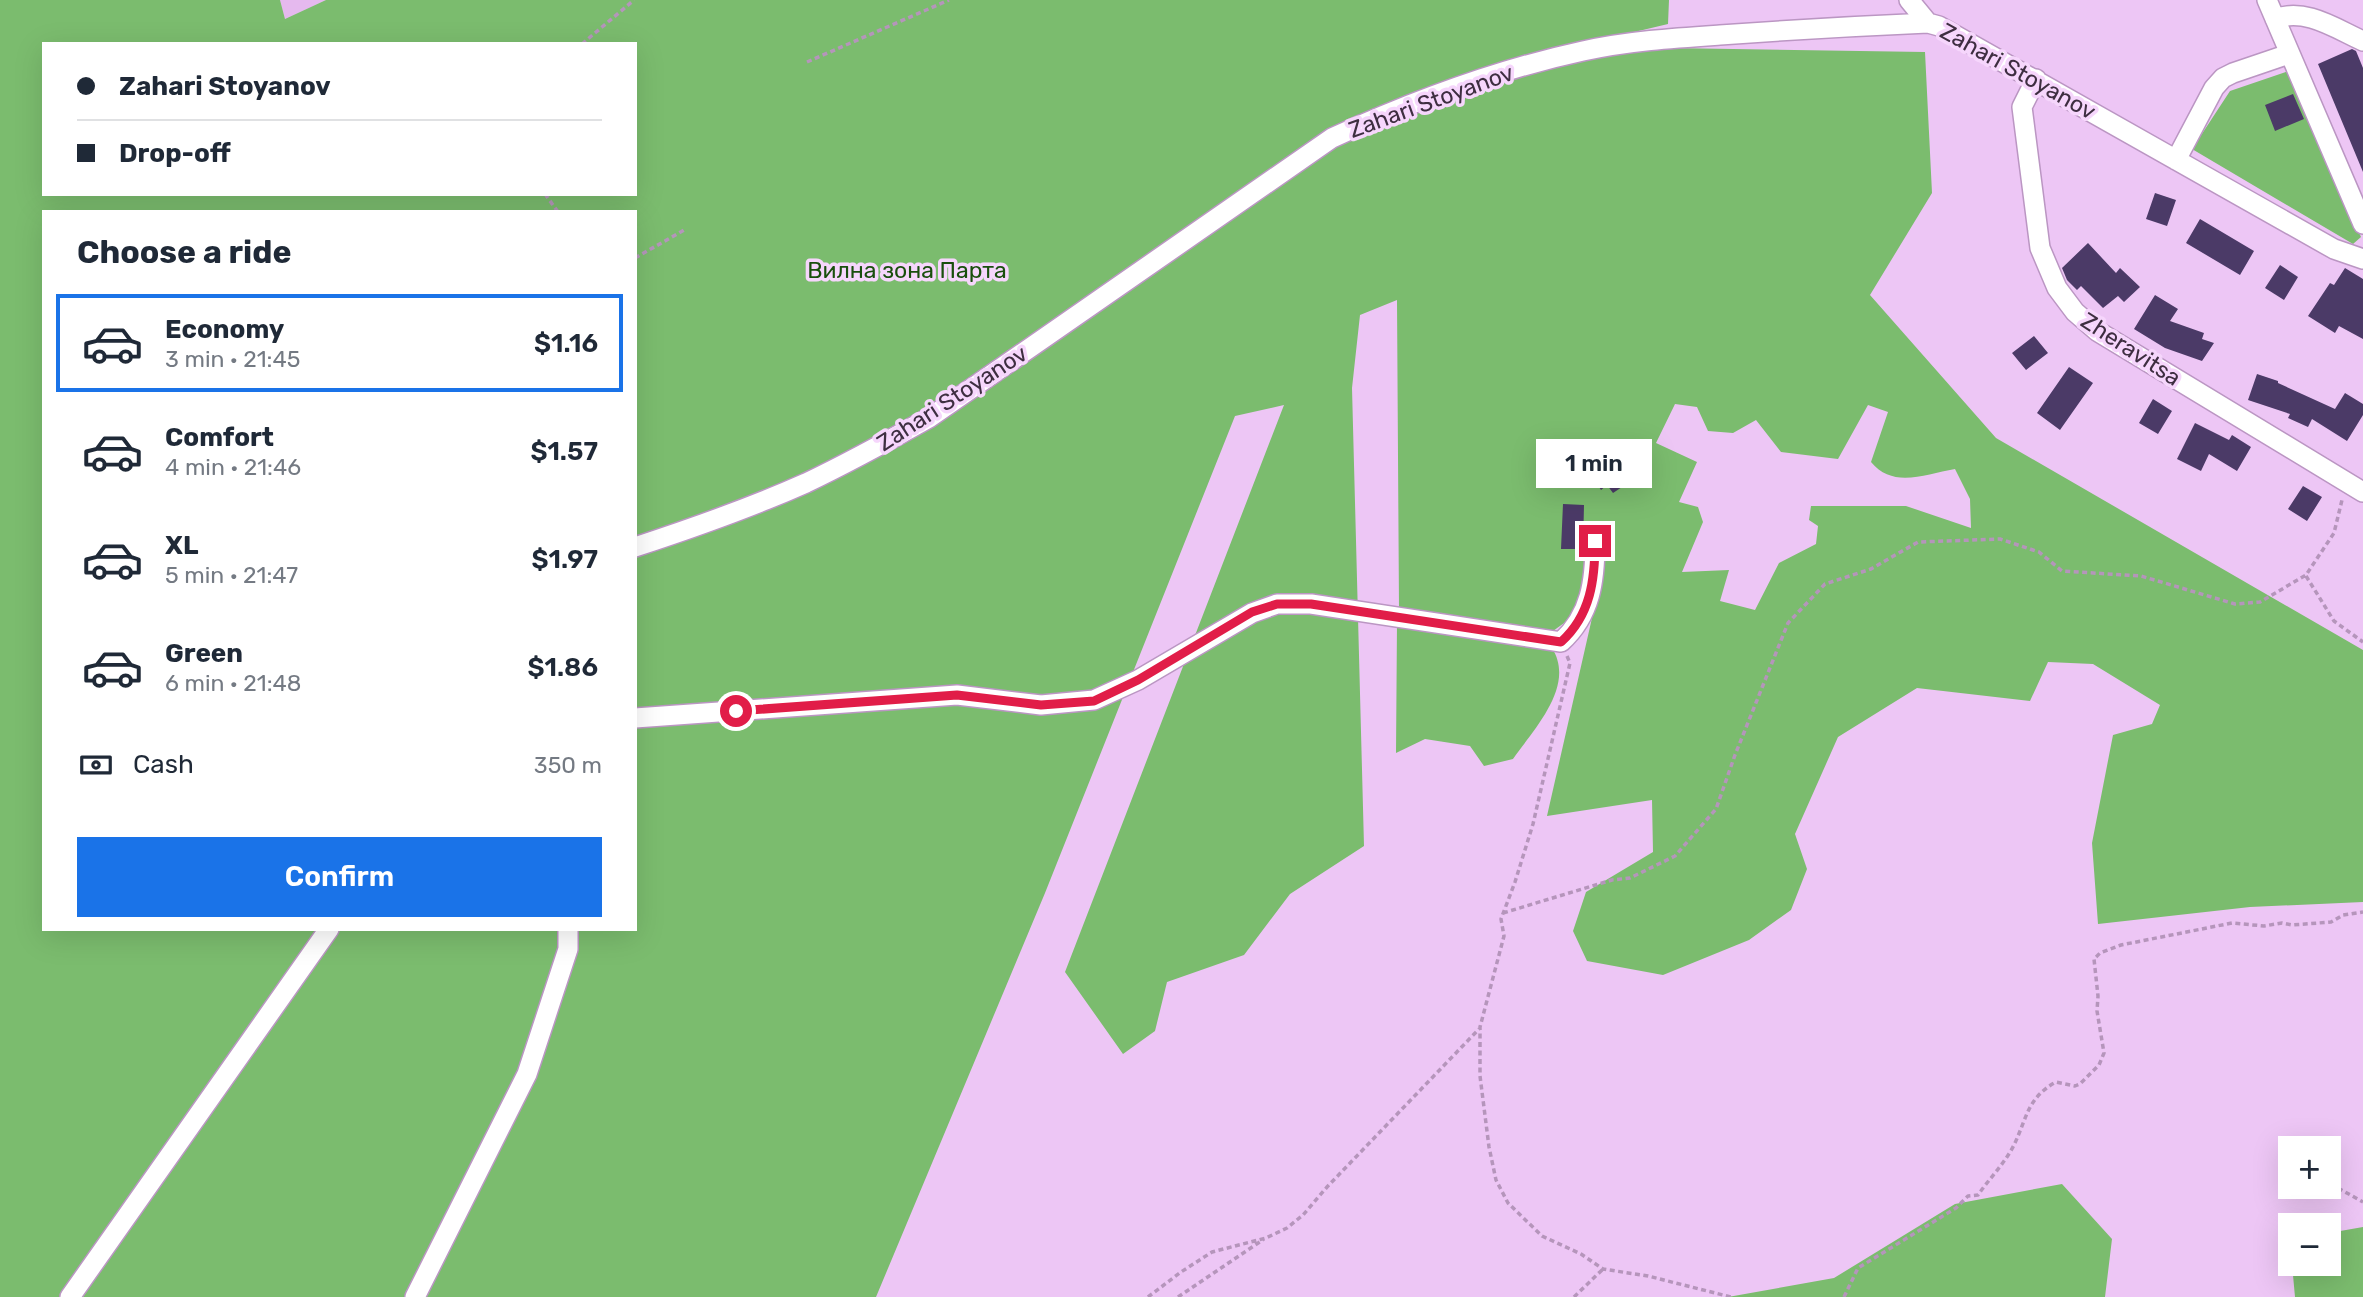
<!DOCTYPE html>
<html lang="en">
<head>
<meta charset="utf-8">
<style>
  :root { --surface:#fff; --page:#f2f2f3; --text:#1f2937; --muted:#747a83; --line:#e0e1e3; --accent:#1a73e8 }
  body { margin:0; font-family:Rubik,sans-serif; background:var(--page); color:var(--text); height:100vh; display:flex; flex-direction:column; font-size:26px; white-space:nowrap }
  * { box-sizing:border-box; margin:0 }
  p { font-size:23px; color:var(--muted) }
  .icon { flex:none; width:38px; height:38px; fill:none; stroke:currentColor; stroke-width:2; stroke-linecap:round; stroke-linejoin:round }
  .map { position:relative; flex:1; overflow:hidden }
  .side { position:absolute; left:42px; top:210px; width:595px; height:721px; display:flex; flex-direction:column; background:var(--surface); border-radius:0px; box-shadow:0 7px 28px #0002 }
  .side>* { flex:none }
  .top-card { position:absolute; left:42px; top:42px; width:595px; height:154px; border-radius:0px; box-shadow:0 7px 28px #0002; display:grid; align-content:center; height:154px; padding:0 35px; background:var(--surface) }
  .tools { position:absolute; left:2278px; top:1136px; display:grid; gap:14px }
  .tools a { display:grid; place-items:center; width:63px; height:63px; border-radius:0px; background:var(--surface); box-shadow:0 7px 28px #0002; font-size:35px }
  .end { position:absolute; width:32px; height:32px; margin:-16px; border:9px solid #e11d48; background:#fff; box-shadow:0 0 0 4px #fff }
  .from { border-radius:50% }
  .bubble { position:absolute; height:49px; border-radius:0px; background:var(--surface); box-shadow:0 7px 28px #0002; font-size:23px; font-weight:600; line-height:49px; text-align:center }
  .top-card b { display:flex; align-items:center; gap:24px; height:66px; font-size:26px }
  .top-card b+b { border-top:2px solid var(--line) }
  .top-card i { width:18px; height:18px; background:var(--text) }
  ul { padding:0; list-style:none }
  li { display:flex; align-items:center; gap:21px; height:98px; margin:0 14px 10px; padding:0 21px; border:4px solid transparent; border-radius:0px }
  li div { flex:1 }
  li b { display:block; font-size:26px }
  li em { font-style:normal; font-weight:600 }
  li.active { border-color:var(--accent) }
  li>.icon { width:63px; height:63px; stroke-width:1.5 }
  h2 { padding:0 35px; font-size:32px; line-height:84px }
  .pay { display:flex; align-items:center; gap:18px; height:77px; padding:0 35px; font-size:26px }
  .pay p { margin-inline-start:auto }
  .action { display:flex; gap:14px; margin-top:auto; padding:14px 35px }
  .action a { flex:1; height:80px; border-radius:0px; background:var(--accent); color:#fff; font-size:28px; font-weight:600; line-height:80px; text-align:center }
  .map>svg:first-child { display:block }
  .built { fill:#e5b9ee }
  .green { fill:#7bbc6e; fill-rule:evenodd }
  .building { fill:#4b3a67 }
  .lines { fill:none; stroke-linecap:round; stroke-linejoin:round }
  .minor-casing { stroke:#bb96c3; stroke-width:22 }
  .path { stroke:#b595bb; stroke-width:3.5; stroke-dasharray:5 3.5; stroke-linecap:butt }
  .minor { stroke:#fff; stroke-width:19 }
  .route { stroke:#e11d48; stroke-width:9 }
  .labels { text-anchor:middle; dominant-baseline:central; stroke-width:7; stroke-linejoin:round; paint-order:stroke }
  .street-label { font-size:23px; fill:#3e2e41; stroke:#f6d6fc }
  .park-label { font-size:23px; fill:#194f0d; stroke:#f6d6fc }
</style>
</head>
<body>
<div class="map">
<svg width="2363" height="1297" viewBox="0 0 2363 1297">
  <rect width="100%" height="100%" fill="#edc6f5"/>
  <path class="built" d="M280,0H326L285,19Z"/>
  <path class="green" d="M0,0H280L285,19L326,0H1669L1668,24L1508,62L1670,48L1925,52L1932,193L1870,295L1996,438L2363,650V902L2250,907L2098,924L2092,843L2113,735L2152,724L2160,705L2093,664L2048,662L2030,701L1917,688L1838,737L1795,834L1807,869L1791,910L1749,940L1663,975L1587,961L1573,931L1586,892L1653,852L1652,800L1547,816L1607,552L1587,551L1583,587L1571,618L1553,631L1528,630L1399,609L1397,300L1360,315L1352,388L1364,846L1290,894L1244,955L1167,982L1155,1031L1123,1054L1065,972L1284,405L1235,416L1045,893L876,1297H0ZM44,44H635V194H44ZM44,212H635V929H44ZM1675,404L1697,407L1708,431L1733,433L1756,420L1781,452L1838,459L1868,405L1888,412L1871,462C1893,489 1925,474 1955,469L1970,499L1971,528L1906,506H1811L1809,520L1818,526L1816,544L1779,563L1755,610L1720,601L1729,570L1682,572L1703,522L1698,507L1679,502L1697,462L1656,443Z
    M2289,71L2361,237L2353,244L2192,149L2230,91Z
    M1397,623L1552,648C1576,686 1534,729 1513,759L1484,766L1470,746L1425,739L1396,753Z
    M2062,1184L2112,1239L2105,1297H1728L1834,1278L1955,1204Z
    M2363,1227V1297H2295L2292,1264H2329V1233Z"/>
  <path class="building" d="M2352,49L2356,51L2363,68V172L2318,64Z
    M2293,94L2304,119L2275,131L2265,105Z
    M2155,193L2176,200L2167,226L2146,219Z
    M2200,219L2254,251L2240,275L2186,243Z
    M2088,243L2116,273L2120,268L2140,287L2124,302L2118,296L2103,308L2081,286L2077,290L2067,280L2062,268Z
    M2280,265L2298,277L2284,300L2265,288Z
    M2345,268L2363,279V339L2339,326L2335,333L2308,316L2330,283L2334,285Z
    M2155,295L2178,309L2170,321L2204,333L2202,339L2214,343L2202,361L2165,348L2134,329Z
    M2034,336L2048,353L2026,370L2012,353Z
    M2069,367L2093,383L2060,430L2037,413Z
    M2257,374L2278,381V383L2335,409L2345,393L2363,404V415L2347,441L2312,419L2308,427L2288,418L2290,414L2248,400Z
    M2153,399L2172,411L2158,434L2139,423Z
    M2195,423L2229,440L2232,435L2251,447L2237,471L2209,454L2201,471L2177,459Z
    M1626,443L1646,471L1613,493L1607,485L1601,490L1588,470Z
    M2303,486L2322,497L2307,521L2288,509Z
    M1563,504L1584,505L1583,549H1561Z"/>
  <g class="lines">
    <g class="minor-casing">
      <path id="minor" d="M1909,0L1928,23
        M2267,0L2363,224
        M2275,19C2305,7 2336,29 2363,41
        M2036,79L2022,107L2040,248L2057,288L2075,312L2097,331L2363,492
        M2176,160L2214,88L2223,78L2233,73L2289,54
        M635,547C693,528 750,508 806,483C848,463 888,441 929,418L1332,138C1413,101 1495,70 1583,51C1628,41 1675,38 1720,35C1789,30 1858,26 1928,23L1939,26L2334,249L2363,259
        M635,718L957,695L1041,705L1094,700L1138,680L1252,613L1277,604H1311L1561,642C1591,615 1595,580 1595,542
        M70,1297L329,929
        M415,1297L527,1074L568,949V929"/>
    </g>
    <path class="path" d="M582,44L634,0
      M807,62L949,0
      M545,194L558,212
      M635,258L686,229
      M2306,576L2334,621L2363,642
      M1567,656L1570,663L1533,824L1515,882L1501,919L1504,936L1480,1027V1076L1489,1147L1496,1180L1508,1203L1542,1236L1581,1254L1603,1269L1648,1276L1731,1297
      M1503,913L1612,880L1630,878L1675,856L1716,809L1735,755L1788,623L1825,584L1871,569L1918,542L2000,539L2039,552L2062,571L2141,576L2235,604L2260,602L2306,575L2334,533L2342,500
      M2338,1188L2363,1202
      M1148,1297L1181,1272L1212,1252L1266,1238L1287,1228L1303,1215L1327,1187L1479,1029
      M1178,1297L1264,1239
      M1574,1297L1603,1269
      M1844,1297L1858,1268L1956,1208L1968,1196L1978,1195C1989,1179 2005,1163 2014,1145C2027,1118 2027,1098 2056,1082L2075,1086L2080,1084L2099,1065L2104,1053L2097,1011L2098,996L2094,959L2100,953L2121,945L2232,923L2264,926L2282,923L2292,925L2331,922L2343,915L2363,912"/>
    <use href="#minor" class="minor"/>
  </g>
  <g class="lines">
    <path class="route" d="M736,711L957,695L1041,705L1094,701L1138,680L1252,612L1277,604H1311L1561,642C1591,615 1595,579 1595,541"/>
  </g>
  <g class="labels">
    <g class="street-label">
      <text transform="translate(2018 71) rotate(29)">Zahari Stoyanov</text>
      <text transform="translate(1431 101) rotate(-20)">Zahari Stoyanov</text>
      <text transform="translate(2131 349) rotate(33)">Zheravitsa</text>
      <text transform="translate(952 398) rotate(-33)">Zahari Stoyanov</text>
    </g>
    <g class="park-label">
      <text x="907" y="270">Вилна зона Парта</text>
    </g>
  </g>
</svg>
<div class="tools">
<a>+</a>
<a>−</a>
</div>
<i class="end from" style="left:736px;top:711px"></i>
<i class="end" style="left:1595px;top:541px"></i>
<div class="bubble" style="left:1536px;top:439px;width:116px">1 min</div>
<div class="top-card">
<b><i class="from"></i>Zahari Stoyanov</b>
<b><i></i>Drop-off</b>
</div>
<section class="side">
<h2>Choose a ride</h2>
<ul>
<li class="active"><svg class="icon" aria-label="car" viewBox="0 0 24 24"><path d="M5 17H2v-5l4-1 3-4h7l3 4 3 1v5h-3M9 17h6M6 11h13"/><circle cx="7" cy="17" r="2"/><circle cx="17" cy="17" r="2"/></svg><div><b>Economy</b><p>3 min · 21:45</p></div><em>$1.16</em></li>
<li><svg class="icon" aria-label="car" viewBox="0 0 24 24"><path d="M5 17H2v-5l4-1 3-4h7l3 4 3 1v5h-3M9 17h6M6 11h13"/><circle cx="7" cy="17" r="2"/><circle cx="17" cy="17" r="2"/></svg><div><b>Comfort</b><p>4 min · 21:46</p></div><em>$1.57</em></li>
<li><svg class="icon" aria-label="car" viewBox="0 0 24 24"><path d="M5 17H2v-5l4-1 3-4h7l3 4 3 1v5h-3M9 17h6M6 11h13"/><circle cx="7" cy="17" r="2"/><circle cx="17" cy="17" r="2"/></svg><div><b>XL</b><p>5 min · 21:47</p></div><em>$1.97</em></li>
<li><svg class="icon" aria-label="car" viewBox="0 0 24 24"><path d="M5 17H2v-5l4-1 3-4h7l3 4 3 1v5h-3M9 17h6M6 11h13"/><circle cx="7" cy="17" r="2"/><circle cx="17" cy="17" r="2"/></svg><div><b>Green</b><p>6 min · 21:48</p></div><em>$1.86</em></li>
</ul>
<div class="pay"><svg class="icon" aria-label="cash" viewBox="0 0 24 24"><path d="M3 7h18v10H3z"/><circle cx="12" cy="12" r="2"/></svg>Cash<p>350 m</p></div>
<div class="action"><a>Confirm</a></div>
</section>
</div>
</body>
</html>
